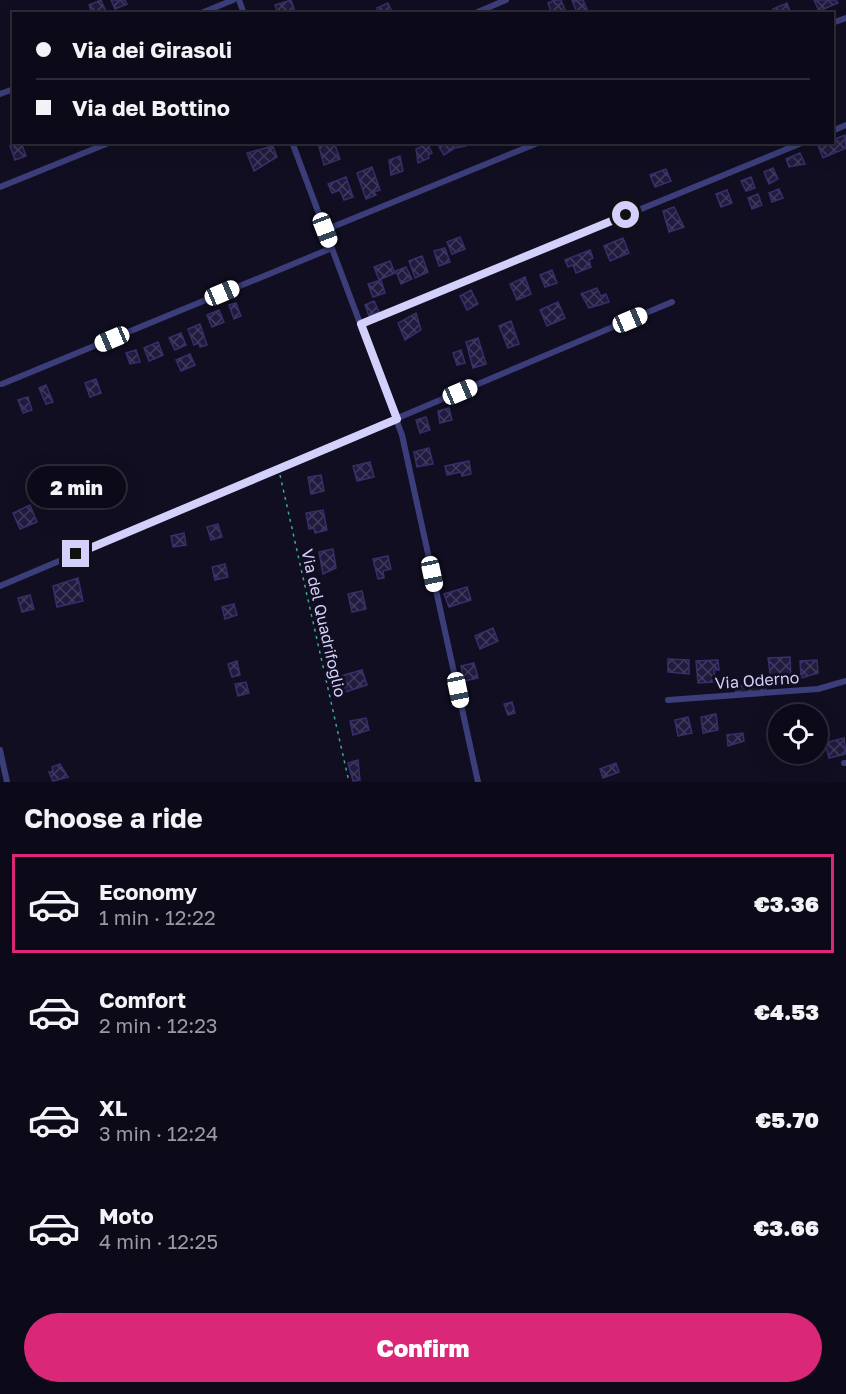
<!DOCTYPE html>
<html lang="en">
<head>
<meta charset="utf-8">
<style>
  :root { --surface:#0c0a18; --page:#151321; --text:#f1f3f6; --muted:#9a9aa2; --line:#2c2b37; --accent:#db2777 }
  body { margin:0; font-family:"Golos Text",sans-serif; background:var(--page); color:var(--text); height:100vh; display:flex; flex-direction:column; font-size:22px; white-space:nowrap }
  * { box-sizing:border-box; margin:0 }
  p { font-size:20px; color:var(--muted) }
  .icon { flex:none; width:33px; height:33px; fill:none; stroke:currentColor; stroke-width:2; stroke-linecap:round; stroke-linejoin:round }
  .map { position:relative; height:782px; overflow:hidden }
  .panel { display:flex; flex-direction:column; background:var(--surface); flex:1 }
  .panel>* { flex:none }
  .hud { position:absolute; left:12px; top:12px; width:822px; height:132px; border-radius:0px; box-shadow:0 6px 24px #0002,0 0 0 2px var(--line); display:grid; align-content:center; height:132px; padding:0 24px; background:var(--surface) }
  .controls { position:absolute; left:768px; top:704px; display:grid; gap:12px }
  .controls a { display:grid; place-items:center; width:60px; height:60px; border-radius:50%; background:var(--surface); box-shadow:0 6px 24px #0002,0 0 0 2px var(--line); font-size:30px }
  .end { position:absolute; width:27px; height:27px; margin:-14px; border:8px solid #d3d0fc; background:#111; box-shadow:0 0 0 3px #111 }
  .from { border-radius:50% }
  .bubble { position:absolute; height:42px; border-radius:21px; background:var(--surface); box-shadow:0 6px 24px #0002,0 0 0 2px var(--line); font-size:20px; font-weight:800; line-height:42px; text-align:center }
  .car { position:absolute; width:18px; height:36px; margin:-18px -9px; border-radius:8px; box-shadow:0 0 4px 2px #0007; background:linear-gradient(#fff 24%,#345 0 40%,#fff 0 76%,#345 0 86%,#fff 0) }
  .hud b { display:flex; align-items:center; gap:21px; height:57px; font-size:22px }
  .hud b+b { border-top:2px solid var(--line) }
  .hud i { width:15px; height:15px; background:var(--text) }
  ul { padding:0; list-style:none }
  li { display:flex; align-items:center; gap:18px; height:99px; margin:0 12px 9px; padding:0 12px; border:3px solid transparent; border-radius:0px }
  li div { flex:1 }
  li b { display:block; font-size:22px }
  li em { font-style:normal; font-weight:800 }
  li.current { border-color:var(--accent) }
  li>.icon { width:54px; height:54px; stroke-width:1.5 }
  h2 { padding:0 24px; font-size:27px; line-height:72px }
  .cta { display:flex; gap:12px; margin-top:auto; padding:12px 24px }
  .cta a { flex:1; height:69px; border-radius:36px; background:var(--accent); color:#fff; font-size:24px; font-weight:800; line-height:69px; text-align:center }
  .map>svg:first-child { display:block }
  .building { fill:url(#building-cross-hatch); stroke:#382f6a; stroke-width:1.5 }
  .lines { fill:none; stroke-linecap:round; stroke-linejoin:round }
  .path { stroke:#36aa9d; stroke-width:1.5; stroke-dasharray:3 4.5; stroke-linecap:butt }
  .street { stroke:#3c3e7b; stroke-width:6 }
  .route { stroke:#d3d0fc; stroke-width:8 }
  .labels { text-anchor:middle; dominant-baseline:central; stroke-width:6; stroke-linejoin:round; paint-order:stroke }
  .street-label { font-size:16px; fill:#d3d0fc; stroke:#100e20 }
</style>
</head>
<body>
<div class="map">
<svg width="846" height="782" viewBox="0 0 846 782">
  <defs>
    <pattern id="building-cross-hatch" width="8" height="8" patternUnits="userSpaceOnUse" patternTransform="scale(1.5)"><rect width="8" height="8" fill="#211c3f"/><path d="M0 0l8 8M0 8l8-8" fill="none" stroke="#403c5c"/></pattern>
  </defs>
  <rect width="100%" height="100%" fill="#100e20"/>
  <path class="building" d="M101,0L107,14H92L89,5Z
    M111,0H125L127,4L115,9Z
    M291,0L296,14H278L275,5Z
    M555,0H561L566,12L552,14L548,3Z
    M572,0H583L587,9L577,13Z
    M814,0H836L838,3L819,11Z
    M388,3L393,14H379L377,8Z
    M787,3L791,14H774L773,9Z
    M845,135L846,148L823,158L818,145L832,142V140Z
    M21,142L26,156L15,160L10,146Z
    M334,142L340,159L324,165L318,143Z
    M441,142H464L466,146L455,148L444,155L439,147L443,145Z
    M428,144L432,153L428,155L429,158L418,163L416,149Z
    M273,146L277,157L254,171L247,153Z
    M800,153L805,164L789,167L786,159Z
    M400,156L403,171L391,175L389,160Z
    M372,167L380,190L374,192L376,195L366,199L357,173Z
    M773,168L778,179L769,184L764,172Z
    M666,169L671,181L655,187L650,175Z
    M346,177L353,197L344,200L340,190L332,193L328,184Z
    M751,177L755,188L746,191L741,181Z
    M779,189L783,198L772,202L769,193Z
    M727,190L732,203L721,207L716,194Z
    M758,194L762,205L752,209L748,198Z
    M674,207L684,227L669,232L663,211Z
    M460,237L465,249L452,254L447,242Z
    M623,238L629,253L610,261L604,246Z
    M445,248L450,262L439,266L434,251Z
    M590,250L593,258L589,260L591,267L576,273L573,265L568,267L565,260Z
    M422,256L428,272L415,278L409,261Z
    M390,261L395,273L379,280L374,267Z
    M406,267L412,279L401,284L396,271Z
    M552,270L557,283L545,287L540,275Z
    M525,277L531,294L517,300L510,284Z
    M381,280L385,293L373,297L368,284Z
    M597,288L601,296L606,294L609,302L589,308L581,294Z
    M471,290L478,304L467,310L460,296Z
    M374,301L379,312L369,316L365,305Z
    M558,302L565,318L547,326L540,310Z
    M236,303L241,316L234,319L229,305Z
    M219,310L224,322L212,327L207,315Z
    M416,313L421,330L405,340L398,323Z
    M511,321L519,344L508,348L499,326Z
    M200,324L207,345L200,347L199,343L194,345L188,329Z
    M181,333L186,345L175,350L169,338Z
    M478,338L486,364L473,368L466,342Z
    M158,342L163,355L149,361L144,348Z
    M136,350L140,362L130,364L126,353Z
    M461,350L465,363L457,365L453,353Z
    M190,354L195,365L181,371L176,360Z
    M96,379L101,393L90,397L85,383Z
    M46,385L53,402L46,404L39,388Z
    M28,397L32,410L23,413L18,400Z
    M449,408L452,420L440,423L438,411Z
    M426,417L430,430L420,433L416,420Z
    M429,448L433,464L417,467L414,452Z
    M469,461L471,474L462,476L461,472L447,475L445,466Z
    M370,462L374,477L357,481L353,466Z
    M321,475L324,491L311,494L308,477Z
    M30,505L37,522L20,529L13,513Z
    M323,510L327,530L315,533L314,528L309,529L306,513Z
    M218,524L222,537L211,540L207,527Z
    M184,533L186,545L173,547L171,536Z
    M333,549L336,568L323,574L319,552Z
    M388,556L391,569L383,571L384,578L378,579L373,559Z
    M225,564L228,577L215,580L212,567Z
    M78,578L83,601L57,607L53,586Z
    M467,587L471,600L449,607L444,594Z
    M362,591L366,609L352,612L348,594Z
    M30,595L34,609L22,612L18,598Z
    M234,604L237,615L225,619L222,607Z
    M493,628L498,641L480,649L475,636Z
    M790,657L791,678L771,680L768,658Z
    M668,659L689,660V674L668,672Z
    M718,660L719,670H714L715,682L698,683L696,661Z
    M817,660L818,673L801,678L800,661Z
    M237,661L240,675L232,677L228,664Z
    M474,663L478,678L464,681L461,666Z
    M362,670L367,685L342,693L337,677Z
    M246,682L249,693L238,696L235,684Z
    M765,682L766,691L736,693L735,686Z
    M512,702L515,713L508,715L504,704Z
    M716,714L718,730L703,733L701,717Z
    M688,717L692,733L678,736L675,720Z
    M366,718L369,730L353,735L350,721Z
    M743,733L744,741L728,746L727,735Z
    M844,738L846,754L829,758L825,743Z
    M358,760L360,780L353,781L348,763Z
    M616,763L619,772L603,778L600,769Z
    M60,764L68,777L53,781L49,772L53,771L52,767Z"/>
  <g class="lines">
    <path class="path" d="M280,475L349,782"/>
    <path class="street" d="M239,0L244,14
      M199,14L233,0
      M473,14L506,0
      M832,23L846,18
      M0,94L14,89
      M832,131L846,125
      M292,142L325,230
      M0,187L111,142
      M361,324L804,142
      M2,384L332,248
      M0,586L672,302
      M668,700L818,689L846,681
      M0,750L7,782
      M844,763H846
      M478,782L402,435L325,230L540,142"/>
  </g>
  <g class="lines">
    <path class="route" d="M76,554L397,419L361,324L626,215"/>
  </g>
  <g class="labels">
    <g class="street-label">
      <text transform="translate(324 623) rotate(77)">Via del Quadrifoglio</text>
      <text transform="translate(757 680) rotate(-4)">Via Oderno</text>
    </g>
  </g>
</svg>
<div class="controls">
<a><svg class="icon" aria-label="locate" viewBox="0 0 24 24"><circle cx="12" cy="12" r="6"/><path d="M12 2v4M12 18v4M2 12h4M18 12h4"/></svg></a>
</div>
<i class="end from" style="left:626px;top:215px"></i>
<i class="end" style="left:76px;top:554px"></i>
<div class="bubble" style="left:27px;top:466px;width:99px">2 min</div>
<i class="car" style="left:325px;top:230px;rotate:159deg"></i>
<i class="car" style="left:222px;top:293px;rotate:67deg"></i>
<i class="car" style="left:630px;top:320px;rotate:67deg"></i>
<i class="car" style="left:112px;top:339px;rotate:247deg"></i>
<i class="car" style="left:460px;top:392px;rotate:67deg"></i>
<i class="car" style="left:432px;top:574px;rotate:168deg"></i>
<i class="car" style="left:458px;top:690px;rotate:168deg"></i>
<div class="hud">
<b><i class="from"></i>Via dei Girasoli</b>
<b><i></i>Via del Bottino</b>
</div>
</div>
<section class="panel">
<h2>Choose a ride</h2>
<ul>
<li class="current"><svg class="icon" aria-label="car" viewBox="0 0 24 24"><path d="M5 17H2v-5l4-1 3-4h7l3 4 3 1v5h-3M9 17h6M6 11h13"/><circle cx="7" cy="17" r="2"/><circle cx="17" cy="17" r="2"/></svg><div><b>Economy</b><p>1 min · 12:22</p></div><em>€3.36</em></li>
<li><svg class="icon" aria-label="car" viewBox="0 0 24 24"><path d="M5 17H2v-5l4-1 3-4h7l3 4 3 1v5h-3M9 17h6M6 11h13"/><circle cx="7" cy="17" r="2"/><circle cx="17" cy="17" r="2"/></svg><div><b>Comfort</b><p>2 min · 12:23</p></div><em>€4.53</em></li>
<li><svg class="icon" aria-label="car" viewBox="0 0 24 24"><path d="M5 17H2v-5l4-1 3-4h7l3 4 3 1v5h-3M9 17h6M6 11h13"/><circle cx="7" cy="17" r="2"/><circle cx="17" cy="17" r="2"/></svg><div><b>XL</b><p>3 min · 12:24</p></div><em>€5.70</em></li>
<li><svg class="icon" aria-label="car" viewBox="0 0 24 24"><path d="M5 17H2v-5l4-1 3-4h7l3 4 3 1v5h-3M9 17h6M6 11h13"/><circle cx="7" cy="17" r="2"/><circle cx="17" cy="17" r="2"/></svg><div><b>Moto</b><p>4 min · 12:25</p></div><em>€3.66</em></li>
</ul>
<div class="cta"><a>Confirm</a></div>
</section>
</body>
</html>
